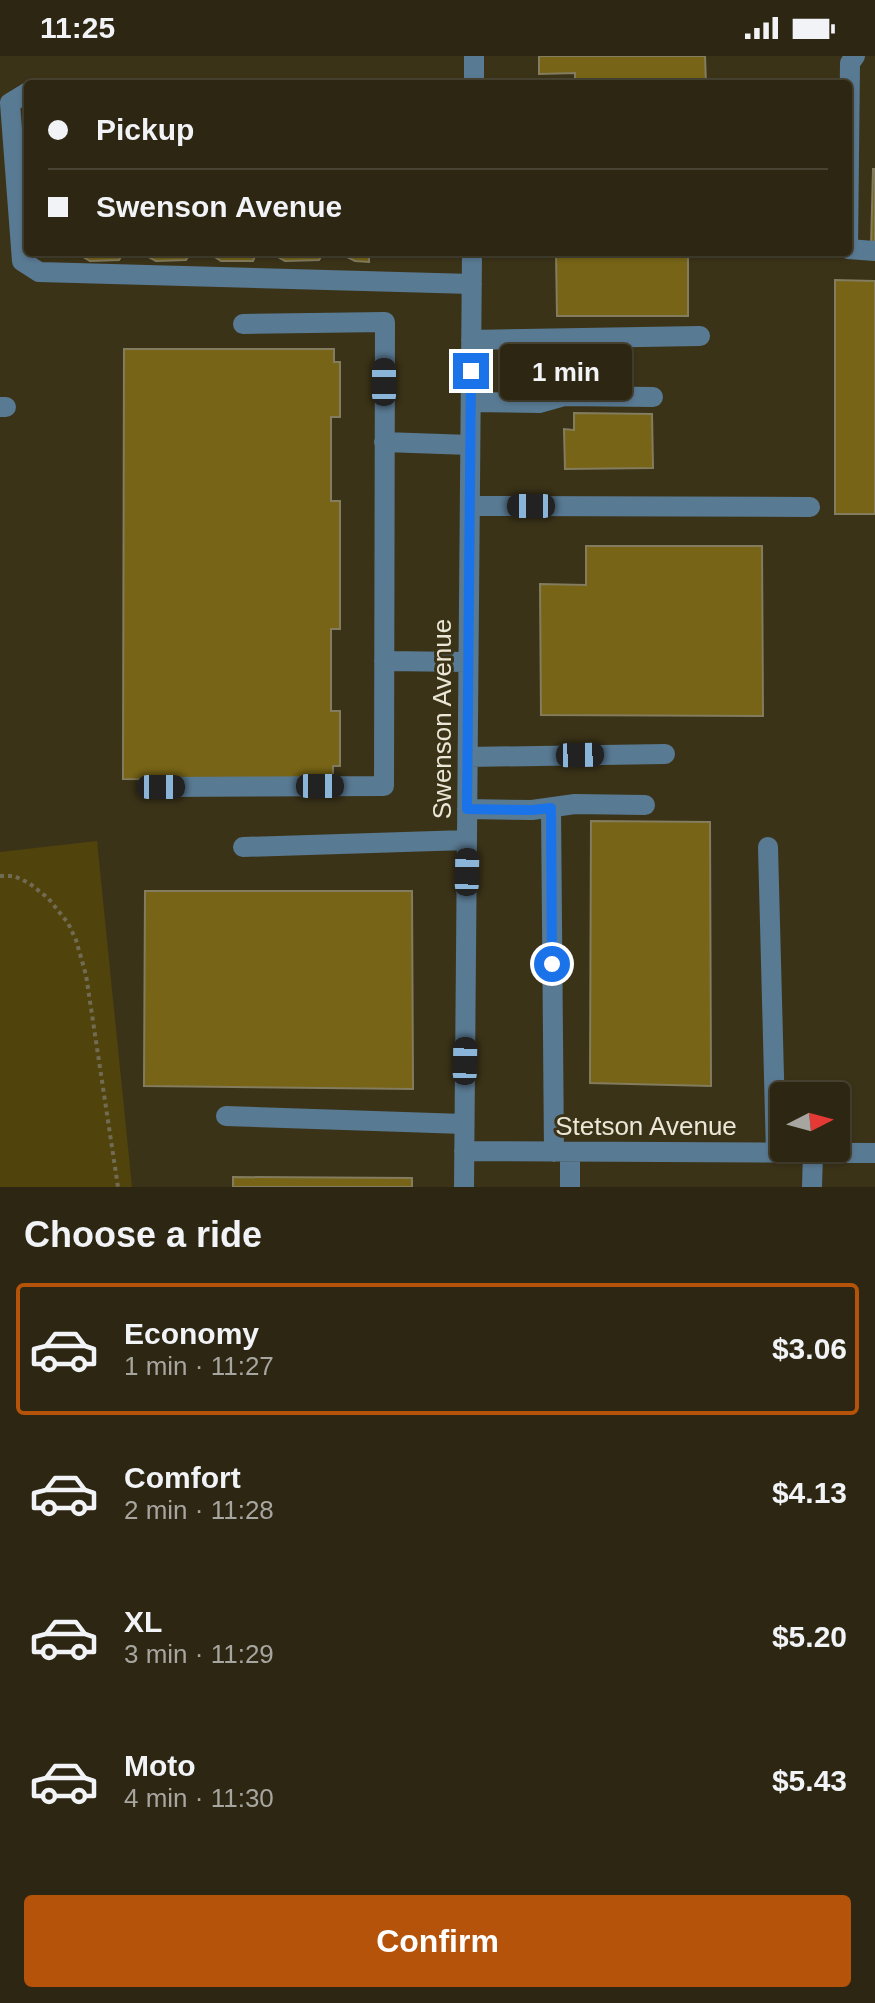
<!DOCTYPE html>
<html lang="en">
<head>
<meta charset="utf-8">
<style>
  :root { --surface:#2c2612; --page:#342e1b; --text:#f1f3f6; --muted:#a6a59f; --line:#484332; --accent:#b45309 }
  body { margin:0; font-family:Helvetica,sans-serif; background:var(--page); color:var(--text); height:100vh; display:flex; flex-direction:column; font-size:30px; white-space:nowrap }
  * { box-sizing:border-box; margin:0 }
  p { font-size:26px; color:var(--muted) }
  .icon { flex:none; width:44px; height:44px; fill:none; stroke:currentColor; stroke-width:2; stroke-linecap:round; stroke-linejoin:round }
  .map { position:relative; height:1131px; overflow:hidden }
  .sheet { display:flex; flex-direction:column; background:var(--surface); flex:1 }
  .sheet>* { flex:none }
  .top-card { position:absolute; left:24px; top:24px; width:828px; height:176px; border-radius:8px; box-shadow:0 2px 6px #0004,0 0 0 2px var(--line); display:grid; align-content:center; height:176px; padding:0 24px; background:var(--surface) }
  .needle { width:52px; rotate:84deg }
  .controls { position:absolute; left:770px; top:1026px; display:grid; gap:16px }
  .controls a { display:grid; place-items:center; width:80px; height:80px; border-radius:8px; background:var(--surface); box-shadow:0 2px 6px #0004,0 0 0 2px var(--line); font-size:40px }
  .end { position:absolute; width:36px; height:36px; margin:-18px; border:10px solid #1a73e8; background:#fff; box-shadow:0 0 0 4px #fff }
  .from { border-radius:50% }
  .bubble { position:absolute; height:56px; border-radius:8px; background:var(--surface); box-shadow:0 2px 6px #0004,0 0 0 2px var(--line); font-size:26px; font-weight:600; line-height:56px; text-align:center }
  .car { position:absolute; width:24px; height:48px; margin:-24px -12px; border-radius:10px; box-shadow:0 0 6px 2px #0007; background:linear-gradient(#222 24%,#8ab4d8 0 40%,#222 0 76%,#8ab4d8 0 86%,#222 0) }
  .top-card b { display:flex; align-items:center; gap:28px; height:76px; font-size:30px }
  .top-card b+b { border-top:2px solid var(--line) }
  .top-card i { width:20px; height:20px; background:var(--text) }
  ul { padding:0; list-style:none }
  li { display:flex; align-items:center; gap:24px; height:132px; margin:0 16px 12px; padding:0 8px; border:4px solid transparent; border-radius:8px }
  li div { flex:1 }
  li b { display:block; font-size:30px }
  li em { font-style:normal; font-weight:600 }
  li.on { border-color:var(--accent) }
  li>.icon { width:72px; height:72px; stroke-width:1.5 }
  h2 { padding:0 24px; font-size:36px; line-height:96px }
  .button { display:flex; gap:16px; margin-top:auto; padding:16px 24px }
  .button a { flex:1; height:92px; border-radius:8px; background:var(--accent); color:#fff; font-size:32px; font-weight:600; line-height:92px; text-align:center }
  .status { display:flex; justify-content:space-between; align-items:center; height:56px; padding:0 40px; background:var(--surface); direction:ltr }
  .status svg { height:22px; fill:currentColor }
  .map>svg:first-child { display:block }
  .green { fill:#50430c }
  .building { fill:#776416; stroke:#837c5e; stroke-width:2 }
  .lines { fill:none; stroke-linecap:round; stroke-linejoin:round }
  .path { stroke:#726b53; stroke-width:4; stroke-dasharray:4 4; stroke-linecap:butt }
  .minor { stroke:#597a93; stroke-width:20 }
  .route { stroke:#1a73e8; stroke-width:10 }
  .labels { text-anchor:middle; dominant-baseline:central; stroke-width:6; stroke-linejoin:round; paint-order:stroke }
  .street-label { font-size:26px; fill:#ebe7d7; stroke:#3b3318 }
</style>
</head>
<body>
<div class="status"><b>11:25</b><svg viewBox="0 0 49 12"><path d="M0 12V9h3v3zM5 12V6h3v6zM10 12V3h3v9zM15 12V0h3v12zM26 1h20v11H26zM47 4h2v5h-2z"/></svg></div>
<div class="map">
<svg width="875" height="1131" viewBox="0 0 875 1131">
  <rect width="100%" height="100%" fill="#3b3318"/>
  <path class="green" d="M97,785L132,1131H0V796Z"/>
  <path class="building" d="M539,0H705L706,28H575V17L539,18Z
    M873,113H875V192H871Z
    M75,196H124L119,204L90,205Z
    M139,196H191L186,204L156,205Z
    M207,196H257L253,205H221Z
    M269,196H324L319,204L285,205Z
    M337,196H369V206L355,205Z
    M556,196H688V260H557Z
    M835,224L875,225V458H835Z
    M124,293H334V306H340V361H331V445H340V573H331V655H340V710H333V724L123,723Z
    M574,357L652,358L653,412L565,413L564,373L574,374Z
    M586,490H762L763,660L541,659L540,528L586,529Z
    M591,765L710,766L711,1030L590,1027Z
    M145,835H412L413,1033L144,1030Z
    M233,1121L412,1122V1131H233Z"/>
  <g class="lines">
    <path class="path" d="M0,820H14L29,827L48,842L68,867L76,884L86,919L118,1131"/>
    <path class="minor" d="M855,0L850,7L848,193L875,195
      M474,28V0
      M28,36L10,47L22,205L39,216L472,228
      M471,284L700,280
      M471,346L539,347L564,340L653,341
      M0,351H6
      M384,386L470,389
      M470,450L810,451
      M384,605L468,606
      M468,701L665,698
      M161,731L384,730L385,266L243,268
      M551,752L554,1096
      M467,753L532,754L575,748L645,749
      M243,791L467,784
      M768,791L776,1097
      M226,1060L464,1068
      M464,1095L875,1097
      M570,1096V1131
      M464,1131L472,196
      M812,1131L813,1097"/>
  </g>
  <g class="lines">
    <path class="route" d="M471,315L467,753L532,754L551,752L552,908"/>
  </g>
  <g class="labels">
    <g class="street-label">
      <text transform="translate(442 663) rotate(-90)">Swenson Avenue</text>
      <text x="646" y="1070">Stetson Avenue</text>
    </g>
  </g>
</svg>
<div class="controls">
<a><svg class="needle" viewBox="-14 -14 28 28"><path d="M0-13l5 13h-10z" fill="#e53935"/><path d="M0 13l5-13h-10z" fill="#a6a59f"/></svg></a>
</div>
<i class="end from" style="left:552px;top:908px"></i>
<i class="end" style="left:471px;top:315px"></i>
<div class="bubble" style="left:500px;top:288px;width:132px">1 min</div>
<i class="car" style="left:384px;top:326px;rotate:0deg"></i>
<i class="car" style="left:531px;top:450px;rotate:270deg"></i>
<i class="car" style="left:580px;top:699px;rotate:89deg"></i>
<i class="car" style="left:320px;top:730px;rotate:90deg"></i>
<i class="car" style="left:161px;top:731px;rotate:90deg"></i>
<i class="car" style="left:467px;top:816px;rotate:1deg"></i>
<i class="car" style="left:465px;top:1005px;rotate:1deg"></i>
<div class="top-card">
<b><i class="from"></i>Pickup</b>
<b><i></i>Swenson Avenue</b>
</div>
</div>
<section class="sheet">
<h2>Choose a ride</h2>
<ul>
<li class="on"><svg class="icon" aria-label="car" viewBox="0 0 24 24"><path d="M5 17H2v-5l4-1 3-4h7l3 4 3 1v5h-3M9 17h6M6 11h13"/><circle cx="7" cy="17" r="2"/><circle cx="17" cy="17" r="2"/></svg><div><b>Economy</b><p>1 min · 11:27</p></div><em>$3.06</em></li>
<li><svg class="icon" aria-label="car" viewBox="0 0 24 24"><path d="M5 17H2v-5l4-1 3-4h7l3 4 3 1v5h-3M9 17h6M6 11h13"/><circle cx="7" cy="17" r="2"/><circle cx="17" cy="17" r="2"/></svg><div><b>Comfort</b><p>2 min · 11:28</p></div><em>$4.13</em></li>
<li><svg class="icon" aria-label="car" viewBox="0 0 24 24"><path d="M5 17H2v-5l4-1 3-4h7l3 4 3 1v5h-3M9 17h6M6 11h13"/><circle cx="7" cy="17" r="2"/><circle cx="17" cy="17" r="2"/></svg><div><b>XL</b><p>3 min · 11:29</p></div><em>$5.20</em></li>
<li><svg class="icon" aria-label="car" viewBox="0 0 24 24"><path d="M5 17H2v-5l4-1 3-4h7l3 4 3 1v5h-3M9 17h6M6 11h13"/><circle cx="7" cy="17" r="2"/><circle cx="17" cy="17" r="2"/></svg><div><b>Moto</b><p>4 min · 11:30</p></div><em>$5.43</em></li>
</ul>
<div class="button"><a>Confirm</a></div>
</section>
</body>
</html>
